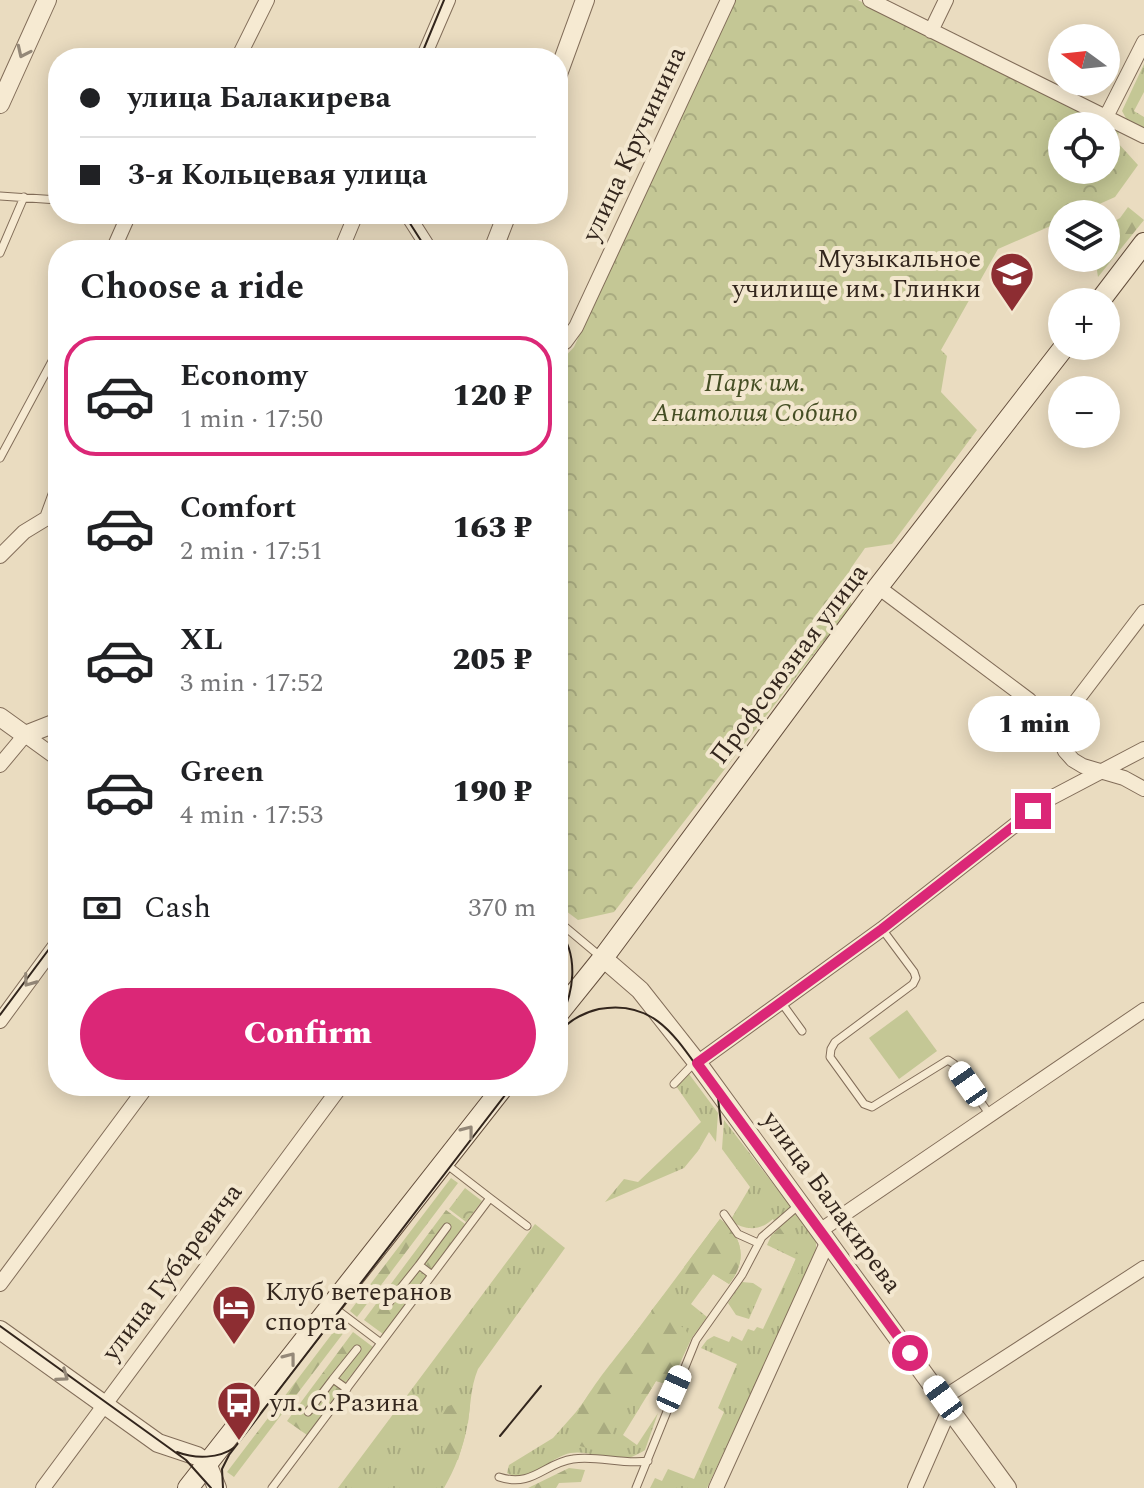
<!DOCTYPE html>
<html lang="en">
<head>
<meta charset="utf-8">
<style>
  :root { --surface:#fff; --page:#f6f6f6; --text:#202124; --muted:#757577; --line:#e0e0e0; --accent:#db2777 }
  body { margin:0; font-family:Spectral,serif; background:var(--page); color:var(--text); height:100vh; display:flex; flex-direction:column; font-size:30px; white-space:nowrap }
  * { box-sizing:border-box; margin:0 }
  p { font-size:26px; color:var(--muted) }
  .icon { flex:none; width:44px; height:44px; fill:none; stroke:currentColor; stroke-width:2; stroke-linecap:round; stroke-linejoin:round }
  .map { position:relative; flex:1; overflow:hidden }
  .details { position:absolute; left:48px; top:240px; width:520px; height:856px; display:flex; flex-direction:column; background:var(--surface); border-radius:32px; box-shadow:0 4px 20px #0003 }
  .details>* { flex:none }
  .banner { position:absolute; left:48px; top:48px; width:520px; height:176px; border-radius:32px; box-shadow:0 4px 20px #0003; display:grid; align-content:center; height:176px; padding:0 32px; background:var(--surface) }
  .needle { width:52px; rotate:285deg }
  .fabs { position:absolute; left:1048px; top:24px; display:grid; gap:16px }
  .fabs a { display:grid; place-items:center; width:72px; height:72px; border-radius:50%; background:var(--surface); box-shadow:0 4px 20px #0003; font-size:40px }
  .end { position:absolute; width:36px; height:36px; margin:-18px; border:10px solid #db2777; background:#fff; box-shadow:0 0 0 4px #fff }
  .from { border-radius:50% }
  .bubble { position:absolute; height:56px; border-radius:28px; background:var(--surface); box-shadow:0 4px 20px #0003; font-size:26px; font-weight:800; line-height:56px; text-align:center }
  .car { position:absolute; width:24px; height:48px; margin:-24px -12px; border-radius:10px; box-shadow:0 0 6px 2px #0007; background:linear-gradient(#fff 24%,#345 0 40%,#fff 0 76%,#345 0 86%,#fff 0) }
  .banner b { display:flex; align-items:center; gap:28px; height:76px; font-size:30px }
  .banner b+b { border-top:2px solid var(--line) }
  .banner i { width:20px; height:20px; background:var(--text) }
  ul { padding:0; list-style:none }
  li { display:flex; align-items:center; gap:24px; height:120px; margin:0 16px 12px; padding:0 16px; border:4px solid transparent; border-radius:32px }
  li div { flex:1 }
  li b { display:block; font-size:30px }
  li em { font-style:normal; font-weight:800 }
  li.on { border-color:var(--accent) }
  li>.icon { width:72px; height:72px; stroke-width:1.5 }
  h2 { padding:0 32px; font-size:36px; line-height:96px }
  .pay { display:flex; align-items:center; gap:20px; height:88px; padding:0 32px; font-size:30px }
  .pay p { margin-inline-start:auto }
  .button { display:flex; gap:16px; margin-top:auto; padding:16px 32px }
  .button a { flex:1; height:92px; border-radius:48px; background:var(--accent); color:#fff; font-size:32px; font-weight:800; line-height:92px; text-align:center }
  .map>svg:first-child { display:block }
  .grass { fill:url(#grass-tufts) }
  .forest { fill:url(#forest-firs) }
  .park { fill:url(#park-crowns); fill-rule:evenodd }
  .pitch { fill:#c4c795 }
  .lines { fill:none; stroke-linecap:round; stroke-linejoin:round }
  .service-casing { stroke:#826d59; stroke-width:9 }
  .minor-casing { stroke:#826d59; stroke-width:16 }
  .tertiary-casing { stroke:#826d59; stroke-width:20 }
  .secondary-casing { stroke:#644e3c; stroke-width:22 }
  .service { stroke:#f6ead2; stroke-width:7 }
  .minor { stroke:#f6ead2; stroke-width:14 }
  .tertiary { stroke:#f6ead2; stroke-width:18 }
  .secondary { stroke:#f6ead2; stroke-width:20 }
  .tram { stroke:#33261d; stroke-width:2 }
  .oneway { stroke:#948878 }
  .route { stroke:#db2777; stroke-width:10 }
  .labels { text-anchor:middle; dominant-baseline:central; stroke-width:8; stroke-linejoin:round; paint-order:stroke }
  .street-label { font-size:26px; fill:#33261d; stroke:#f3e7cf }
  .poi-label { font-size:26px; fill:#33261d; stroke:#f3e7cf; text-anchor:start }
  .park-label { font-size:26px; font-style:italic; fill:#454e24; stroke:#f3e7cf }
</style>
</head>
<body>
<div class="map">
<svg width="1144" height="1488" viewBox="0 0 1144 1488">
  <defs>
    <pattern id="grass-tufts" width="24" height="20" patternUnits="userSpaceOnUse" patternTransform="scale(2)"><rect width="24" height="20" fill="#c4c795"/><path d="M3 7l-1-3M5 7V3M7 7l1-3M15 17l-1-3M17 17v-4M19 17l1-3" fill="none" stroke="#a9ab80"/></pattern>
    <pattern id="forest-firs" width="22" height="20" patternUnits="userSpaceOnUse" patternTransform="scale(2)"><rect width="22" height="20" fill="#c4c795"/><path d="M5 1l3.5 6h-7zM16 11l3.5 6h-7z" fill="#a9ab80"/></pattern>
    <pattern id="park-crowns" width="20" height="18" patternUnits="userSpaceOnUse" patternTransform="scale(2)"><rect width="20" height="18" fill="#c4c795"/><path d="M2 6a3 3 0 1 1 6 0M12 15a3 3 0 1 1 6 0" fill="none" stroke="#a9ab80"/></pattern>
  </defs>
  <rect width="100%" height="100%" fill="#eadcc0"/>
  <path class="grass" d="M1144,64V92L1134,111L1144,117V129L1127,120L1122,111Z
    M689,1074L718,1113L716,1142L709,1132L698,1151L684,1168L605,1202L624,1179L638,1182L701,1122L676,1086Z
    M724,1120L791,1207L774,1221L773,1219C759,1232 745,1230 730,1221L750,1187L722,1149Z
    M795,1212L816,1241V1256L707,1488H650L655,1478L662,1481L668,1469L694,1479L724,1412L718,1408L737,1364L701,1348L707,1340L714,1336L729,1342L732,1336L742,1341L748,1329L754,1331L757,1327L763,1329L796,1259L767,1245L771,1236L779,1228L778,1226Z
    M720,1219C743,1237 748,1260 729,1284L713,1274L691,1304L707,1317L691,1339L672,1380L663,1383L656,1381L623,1435L637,1445L658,1413L645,1450C640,1453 633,1457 628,1458C607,1462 584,1447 564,1455C544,1463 528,1484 507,1473L509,1465L553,1438L576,1412Z
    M535,1224L565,1248L478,1369C470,1388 471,1407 467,1427C463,1448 455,1469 444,1488H338Z
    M742,1282L753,1283L762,1289L749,1319L736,1315L728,1303Z"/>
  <path class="forest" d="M1128,207L1144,220L1098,277L1095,258H1106V226L1120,218Z
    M451,1178L458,1183L357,1317L350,1311Z
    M446,1210L465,1224L431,1270L423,1264L445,1224L385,1304L390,1308L419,1270L427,1276L383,1334L364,1320Z
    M720,1219C743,1236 748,1261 729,1284L713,1274L703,1288L699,1289L684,1276V1267Z
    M780,1228L804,1262L795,1280L791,1279L789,1275L796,1258L775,1248L771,1236Z
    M668,1295L674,1297L678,1305L676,1311L670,1313V1318L685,1329L691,1339L672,1380L663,1383L656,1381L647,1396L625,1397L621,1401C617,1419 614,1445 593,1450L580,1446L571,1437C569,1410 621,1352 639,1328L661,1330L662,1326L656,1322L651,1311L663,1296Z
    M341,1322L348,1327L234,1477L227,1472Z
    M353,1332L373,1347L345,1383L338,1378L360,1348L355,1345L305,1412L310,1416L334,1384L341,1390L307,1435L287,1421Z
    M458,1402L470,1406L468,1423L458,1430L466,1432L458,1460L446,1459L442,1449L444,1440C435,1429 436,1420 444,1408Z
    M569,1468L585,1470L581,1482L559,1483L556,1488H528Z"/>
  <path class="park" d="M733,0H858L1119,131L1117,142L1138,165L1115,197L1077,214H1062V221L998,249L941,350L947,356L941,392L977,430L892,544L865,548C849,572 840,576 852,605L614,912L578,920L558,905V361H561L574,347ZM1062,126H1106V170H1062Z
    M465,1188L482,1201L466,1222L449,1209Z"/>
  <path class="pitch" d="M907,1010L937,1051L899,1079L869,1038Z"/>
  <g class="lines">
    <g class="service-casing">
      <path id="service" d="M0,196L58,200
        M0,253L24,197
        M0,458L58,350
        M558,921L601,957
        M882,929L914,972L916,978L913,984L835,1042L831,1049L830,1057L864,1104L872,1107L948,1060L954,1064L990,1115
        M781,1002L802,1031
        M674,1084L694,1063
        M490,1198L527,1226
        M724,1214L738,1234L758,1243
        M432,1275L419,1265L447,1227
        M388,1304L419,1265
        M332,1306L381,1343
        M347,1389L333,1379L357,1349
        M308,1412L333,1379
        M499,1477C533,1488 544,1463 573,1459C597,1455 623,1465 648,1461
        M272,1488L490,1198L446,1164
        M636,1488L696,1340L742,1275L762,1237L800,1204"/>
    </g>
    <g class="minor-casing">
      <path id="minor" d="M870,0L1144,136
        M931,31L946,0
        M238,58L267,0
        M423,58L448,0
        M1106,117L1144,42
        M407,214L430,250
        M113,250L129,214
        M341,250L356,214
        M558,346L565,342L576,327L728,0
        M0,556L24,532L47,518L58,488
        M878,587L1029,700L1055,729L1065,751L1073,760L1083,766L1124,778L1144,789
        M1055,729L1144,612
        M0,765L25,735L58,759
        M0,1021L58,942
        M697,1063L882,929L1047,800L1144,749
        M821,1230L1144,1010
        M0,1284L147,1086
        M943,1398L1144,1268
        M43,1488L341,1086
        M716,1488L828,1241
        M915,1488L950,1408"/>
    </g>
    <g class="tertiary-casing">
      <path id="tertiary" d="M558,74L585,0
        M0,104L47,0
        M493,250L507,214
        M0,717L25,735L58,722
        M603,958L640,990L696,1061L1007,1488
        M0,1330L158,1443L197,1456L207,1463L217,1488"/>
    </g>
    <g class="secondary-casing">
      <path id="secondary" d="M1099,302L1144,243
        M558,1014L603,958L878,587L1065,346
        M188,1488L504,1086"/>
    </g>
    <use href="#service" class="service"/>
    <use href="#minor" class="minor"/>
    <use href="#tertiary" class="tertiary"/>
    <use href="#secondary" class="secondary"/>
    <path class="tram" d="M420,58L444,0
      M404,214L427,250
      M558,928C580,956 574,994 558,1024
      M0,1015L58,937
      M558,1034C569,1020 582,1013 599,1009C660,998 680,1046 712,1087L718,1098L721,1124
      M0,1326L186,1460L211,1488
      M500,1436L541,1386
      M177,1452C195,1459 219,1459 235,1447
      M223,1488L222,1469L229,1455L512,1086"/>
  </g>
  <defs><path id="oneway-chevron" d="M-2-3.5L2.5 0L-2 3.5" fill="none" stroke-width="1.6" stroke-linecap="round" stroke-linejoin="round" transform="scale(2)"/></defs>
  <g class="oneway">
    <use href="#oneway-chevron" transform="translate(23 52) rotate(115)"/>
    <use href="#oneway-chevron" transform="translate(29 981) rotate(126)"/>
    <use href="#oneway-chevron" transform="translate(468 1131) rotate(-52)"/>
    <use href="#oneway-chevron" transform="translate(290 1358) rotate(-52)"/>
    <use href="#oneway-chevron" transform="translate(63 1376) rotate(36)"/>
  </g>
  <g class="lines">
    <path class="route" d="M910,1353L697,1063L882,929L1033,811"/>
  </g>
  <defs>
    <g id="school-pin" transform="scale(2.3)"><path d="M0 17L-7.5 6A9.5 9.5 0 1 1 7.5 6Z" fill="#8d2d32" stroke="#f3e7cf"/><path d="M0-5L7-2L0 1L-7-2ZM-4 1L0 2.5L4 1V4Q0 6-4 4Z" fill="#fff"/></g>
    <g id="hotel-pin" transform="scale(2.3)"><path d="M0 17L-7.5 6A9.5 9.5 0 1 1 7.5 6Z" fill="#8d2d32" stroke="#f3e7cf"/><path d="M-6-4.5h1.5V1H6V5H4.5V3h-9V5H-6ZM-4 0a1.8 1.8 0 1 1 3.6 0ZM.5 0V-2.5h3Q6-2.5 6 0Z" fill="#fff"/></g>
    <g id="bus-pin" transform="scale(2.3)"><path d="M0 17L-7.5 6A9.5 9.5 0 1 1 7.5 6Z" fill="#8d2d32" stroke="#f3e7cf"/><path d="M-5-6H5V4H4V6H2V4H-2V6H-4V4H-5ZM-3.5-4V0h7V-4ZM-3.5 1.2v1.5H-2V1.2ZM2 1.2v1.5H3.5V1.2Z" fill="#fff"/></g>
  </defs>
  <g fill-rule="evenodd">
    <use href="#school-pin" x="1012" y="274"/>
    <use href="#hotel-pin" x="234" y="1307"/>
    <use href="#bus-pin" x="239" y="1403"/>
  </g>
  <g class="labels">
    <g class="street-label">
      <text transform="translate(634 144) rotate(-65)">улица Кручинина</text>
      <text transform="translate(789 664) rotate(-53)">Профсоюзная улица</text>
      <text transform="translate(832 1202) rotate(54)">улица Балакирева</text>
      <text transform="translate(172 1272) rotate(-53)">улица Губаревича</text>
    </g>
    <g class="poi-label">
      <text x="981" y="259" text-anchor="end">Музыкальное<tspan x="981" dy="30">училище им. Глинки</tspan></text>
      <text x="265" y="1292">Клуб ветеранов<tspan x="265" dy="30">спорта</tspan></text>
      <text x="270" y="1403">ул. С.Разина</text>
    </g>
    <g class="park-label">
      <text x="755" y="383">Парк им.<tspan x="755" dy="30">Анатолия Собино</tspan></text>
    </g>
  </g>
</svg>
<div class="fabs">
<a><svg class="needle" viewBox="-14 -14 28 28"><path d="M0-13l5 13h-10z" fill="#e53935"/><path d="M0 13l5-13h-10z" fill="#757577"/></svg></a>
<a><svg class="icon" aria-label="locate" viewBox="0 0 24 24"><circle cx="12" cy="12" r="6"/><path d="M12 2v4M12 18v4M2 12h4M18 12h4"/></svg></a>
<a><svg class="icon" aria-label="layers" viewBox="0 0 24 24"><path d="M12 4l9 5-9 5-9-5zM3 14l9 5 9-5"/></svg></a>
<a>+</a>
<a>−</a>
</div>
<i class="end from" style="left:910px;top:1353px"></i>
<i class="end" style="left:1033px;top:811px"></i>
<div class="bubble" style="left:968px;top:696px;width:132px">1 min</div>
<i class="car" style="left:968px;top:1084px;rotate:325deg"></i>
<i class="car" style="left:674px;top:1389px;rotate:24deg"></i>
<i class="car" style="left:943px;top:1398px;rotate:324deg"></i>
<div class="banner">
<b><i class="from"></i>улица Балакирева</b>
<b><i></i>3-я Кольцевая улица</b>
</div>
<section class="details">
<h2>Choose a ride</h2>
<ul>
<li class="on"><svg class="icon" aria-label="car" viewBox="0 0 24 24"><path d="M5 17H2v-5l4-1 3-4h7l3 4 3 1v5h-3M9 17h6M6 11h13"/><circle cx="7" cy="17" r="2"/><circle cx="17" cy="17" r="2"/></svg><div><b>Economy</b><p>1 min · 17:50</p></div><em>120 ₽</em></li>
<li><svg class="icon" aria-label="car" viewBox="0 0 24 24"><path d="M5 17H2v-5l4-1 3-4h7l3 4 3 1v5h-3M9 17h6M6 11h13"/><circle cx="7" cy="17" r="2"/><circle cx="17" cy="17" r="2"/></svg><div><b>Comfort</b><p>2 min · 17:51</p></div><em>163 ₽</em></li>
<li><svg class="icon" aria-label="car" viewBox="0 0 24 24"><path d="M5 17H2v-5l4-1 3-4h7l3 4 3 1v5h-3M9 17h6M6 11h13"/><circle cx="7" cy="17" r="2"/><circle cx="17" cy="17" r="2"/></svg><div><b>XL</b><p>3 min · 17:52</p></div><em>205 ₽</em></li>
<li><svg class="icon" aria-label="car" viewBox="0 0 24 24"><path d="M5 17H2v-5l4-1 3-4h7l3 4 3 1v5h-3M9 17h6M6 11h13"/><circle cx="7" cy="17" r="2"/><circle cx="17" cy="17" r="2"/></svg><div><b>Green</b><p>4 min · 17:53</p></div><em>190 ₽</em></li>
</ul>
<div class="pay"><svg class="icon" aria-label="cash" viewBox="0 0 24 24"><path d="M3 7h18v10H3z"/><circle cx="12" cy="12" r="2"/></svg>Cash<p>370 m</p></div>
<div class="button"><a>Confirm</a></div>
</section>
</div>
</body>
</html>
